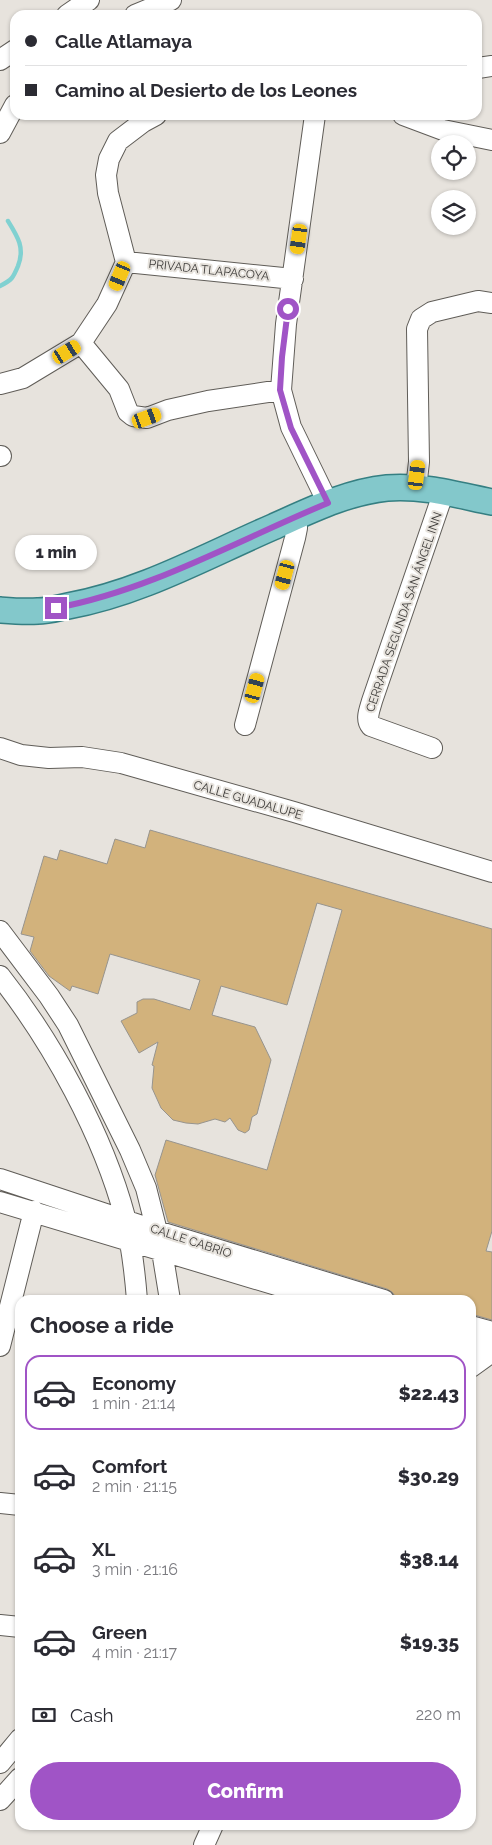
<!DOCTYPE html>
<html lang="en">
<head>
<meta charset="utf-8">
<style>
  :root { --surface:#fff; --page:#f7f7f7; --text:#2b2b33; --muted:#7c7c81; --line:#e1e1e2; --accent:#a054c6 }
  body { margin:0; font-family:Raleway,sans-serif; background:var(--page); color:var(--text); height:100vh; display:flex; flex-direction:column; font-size:19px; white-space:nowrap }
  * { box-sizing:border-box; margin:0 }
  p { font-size:16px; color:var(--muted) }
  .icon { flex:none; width:28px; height:28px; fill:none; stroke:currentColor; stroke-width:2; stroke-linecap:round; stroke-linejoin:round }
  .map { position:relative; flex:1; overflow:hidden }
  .sheet { position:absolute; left:15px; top:1295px; width:461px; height:535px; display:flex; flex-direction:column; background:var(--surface); border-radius:15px; box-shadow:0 1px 4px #0004 }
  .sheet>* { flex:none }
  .guide { position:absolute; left:10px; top:10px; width:472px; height:110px; border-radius:15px; box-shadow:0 1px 4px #0004; display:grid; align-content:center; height:110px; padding:0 15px; background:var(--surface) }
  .tools { position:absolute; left:431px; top:135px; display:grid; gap:10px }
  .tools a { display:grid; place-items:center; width:45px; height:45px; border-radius:50%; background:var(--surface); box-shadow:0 1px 4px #0004; font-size:25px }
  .end { position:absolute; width:22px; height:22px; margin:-11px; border:6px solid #a054c6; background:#fff; box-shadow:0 0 0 2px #fff }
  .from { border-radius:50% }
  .bubble { position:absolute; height:35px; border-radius:18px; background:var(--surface); box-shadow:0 1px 4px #0004; font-size:16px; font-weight:800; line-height:35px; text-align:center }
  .car { position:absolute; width:15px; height:30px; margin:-15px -8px; border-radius:6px; box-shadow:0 0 4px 1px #0007; background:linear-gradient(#f5c518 24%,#345 0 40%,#f5c518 0 76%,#345 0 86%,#f5c518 0) }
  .guide b { display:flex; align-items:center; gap:18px; height:48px; font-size:19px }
  .guide b+b { border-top:1px solid var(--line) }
  .guide i { width:12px; height:12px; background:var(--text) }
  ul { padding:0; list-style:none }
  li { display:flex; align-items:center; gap:15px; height:75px; margin:0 10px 8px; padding:0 5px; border:2px solid transparent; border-radius:15px }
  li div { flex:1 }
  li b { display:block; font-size:19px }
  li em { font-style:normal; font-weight:800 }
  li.current { border-color:var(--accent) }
  li>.icon { width:45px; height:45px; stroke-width:1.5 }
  h2 { padding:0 15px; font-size:22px; line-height:60px }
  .pay { display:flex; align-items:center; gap:12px; height:55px; padding:0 15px; font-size:19px }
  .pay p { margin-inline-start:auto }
  .primary-button { display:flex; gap:10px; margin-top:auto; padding:10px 15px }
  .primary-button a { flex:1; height:58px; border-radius:30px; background:var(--accent); color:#fff; font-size:20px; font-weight:800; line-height:58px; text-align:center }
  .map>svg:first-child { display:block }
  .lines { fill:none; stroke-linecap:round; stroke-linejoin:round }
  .stream { stroke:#80d1d1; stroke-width:4.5 }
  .building { fill:#d2b27c; stroke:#97948e }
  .minor-casing { stroke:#605d58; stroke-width:22 }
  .major-casing { stroke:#357f82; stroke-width:28 }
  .minor { stroke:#fff; stroke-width:20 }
  .major { stroke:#83c8cb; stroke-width:25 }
  .route { stroke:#a054c6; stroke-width:6 }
  .labels { text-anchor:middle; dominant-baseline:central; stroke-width:4; stroke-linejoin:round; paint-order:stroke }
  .street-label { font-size:12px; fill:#3d3b39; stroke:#e7e3dd }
</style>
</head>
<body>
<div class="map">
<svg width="492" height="1845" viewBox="0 0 492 1845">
  <rect width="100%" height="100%" fill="#e7e3dd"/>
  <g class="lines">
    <path class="stream" d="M0,286C12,280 13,278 18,266C25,248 18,237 8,221"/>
  </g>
  <path class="building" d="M150,830L492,929V1231L486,1251L492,1252V1320L471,1314V1300H407L395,1296L392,1292L387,1289L168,1222L155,1175L166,1140L267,1170L342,910L317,903L287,1005L221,986L212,1015L255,1027L271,1060L257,1114L252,1117L249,1130L245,1133L238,1130L230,1118L225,1122L215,1119L198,1124L186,1123L173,1120L161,1108L152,1088L154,1066L152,1065L158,1042L139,1053L121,1021L137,1013V1002L143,999H154L190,1010L200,980L110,954L98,994L72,986L70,991L49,976L30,951L34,937L21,934L44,856L57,860L60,850L107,864L115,839L145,848Z"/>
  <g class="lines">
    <g class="minor-casing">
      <path id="minor" d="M67,15L89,0
        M135,15L171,0
        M0,60L15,50
        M478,68L492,66
        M315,115L286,324L281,390L291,427L328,503
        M403,115L443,130L492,140
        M0,133L15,105
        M126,262L293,279
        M81,343L119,389L128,412L133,416L147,418L168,410L208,401L281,390
        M0,384L23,378L81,343L107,304L126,262L108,193L106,175L109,159L118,141L143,122L156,115
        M0,456H1
        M416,488L419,462L417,329L421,319L432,312L478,301L492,303
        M245,725L295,538L297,528L296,516
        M0,748L21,755L49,758L82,757L121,763L294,812L492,872
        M432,748L371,726C365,719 370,709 372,701L444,491
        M0,931L49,996L68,1025L130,1150L146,1188L162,1251L170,1300
        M0,976C53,1043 103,1135 125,1217C131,1243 135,1274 137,1300
        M0,1179L157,1231L384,1300
        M0,1202L326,1300
        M471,1326L492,1332
        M471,1344L492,1350
        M0,1346L34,1211
        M471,1367L492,1352
        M0,1503L20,1505
        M0,1625L20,1627
        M0,1763L20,1739
        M0,1800L20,1778
        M204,1845L213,1825"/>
    </g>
    <g class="major-casing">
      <path id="major" d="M0,610C13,611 25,612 38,611C48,611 58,608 68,606C140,593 206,556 273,527C309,511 347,492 387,488C423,485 457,495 492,502"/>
    </g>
    <use href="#minor" class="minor"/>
    <use href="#major" class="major"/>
  </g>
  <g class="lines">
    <path class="route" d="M56,608C152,590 238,540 328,503L291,428L280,390L282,357L288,309"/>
  </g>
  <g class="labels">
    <g class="street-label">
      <text transform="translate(209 270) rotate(6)">PRIVADA TLAPACOYA</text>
      <text transform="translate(404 612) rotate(-71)">CERRADA SEGUNDA SAN ÁNGEL INN</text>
      <text transform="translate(248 800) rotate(16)">CALLE GUADALUPE</text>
      <text transform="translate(191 1241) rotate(18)">CALLE CABRÍO</text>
    </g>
  </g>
</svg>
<div class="tools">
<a><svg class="icon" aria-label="locate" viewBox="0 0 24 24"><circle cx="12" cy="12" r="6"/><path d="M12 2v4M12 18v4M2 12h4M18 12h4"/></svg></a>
<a><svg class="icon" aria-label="layers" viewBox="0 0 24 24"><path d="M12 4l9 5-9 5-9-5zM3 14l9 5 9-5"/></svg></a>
</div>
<i class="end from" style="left:288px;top:309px"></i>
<i class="end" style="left:56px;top:608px"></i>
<div class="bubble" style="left:15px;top:535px;width:82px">1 min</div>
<i class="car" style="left:299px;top:239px;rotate:188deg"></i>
<i class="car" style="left:120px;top:276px;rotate:203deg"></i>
<i class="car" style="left:67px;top:352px;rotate:59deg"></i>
<i class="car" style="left:147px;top:418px;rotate:70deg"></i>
<i class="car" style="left:417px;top:475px;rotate:7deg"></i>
<i class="car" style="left:285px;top:575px;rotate:195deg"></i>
<i class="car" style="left:255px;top:688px;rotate:15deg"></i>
<div class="guide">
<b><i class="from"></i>Calle Atlamaya</b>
<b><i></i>Camino al Desierto de los Leones</b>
</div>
<section class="sheet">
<h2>Choose a ride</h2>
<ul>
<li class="current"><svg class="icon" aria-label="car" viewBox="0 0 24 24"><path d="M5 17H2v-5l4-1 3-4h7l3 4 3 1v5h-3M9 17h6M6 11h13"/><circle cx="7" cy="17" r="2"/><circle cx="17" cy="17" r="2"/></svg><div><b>Economy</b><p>1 min · 21:14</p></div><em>$22.43</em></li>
<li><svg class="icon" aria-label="car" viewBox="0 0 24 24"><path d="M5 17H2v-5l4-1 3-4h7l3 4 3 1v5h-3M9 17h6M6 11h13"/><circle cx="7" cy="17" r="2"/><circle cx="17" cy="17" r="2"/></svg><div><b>Comfort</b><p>2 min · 21:15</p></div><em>$30.29</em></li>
<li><svg class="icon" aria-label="car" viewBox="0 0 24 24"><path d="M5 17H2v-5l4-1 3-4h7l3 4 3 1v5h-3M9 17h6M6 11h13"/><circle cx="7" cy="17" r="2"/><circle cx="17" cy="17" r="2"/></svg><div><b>XL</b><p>3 min · 21:16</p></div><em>$38.14</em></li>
<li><svg class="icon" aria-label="car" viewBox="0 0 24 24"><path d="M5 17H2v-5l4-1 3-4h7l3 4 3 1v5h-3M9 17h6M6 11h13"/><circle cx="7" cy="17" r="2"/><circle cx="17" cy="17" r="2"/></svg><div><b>Green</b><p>4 min · 21:17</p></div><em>$19.35</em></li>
</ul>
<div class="pay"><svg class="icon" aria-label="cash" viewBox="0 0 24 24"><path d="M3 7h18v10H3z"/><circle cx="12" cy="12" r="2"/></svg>Cash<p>220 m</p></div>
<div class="primary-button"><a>Confirm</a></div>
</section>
</div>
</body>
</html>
